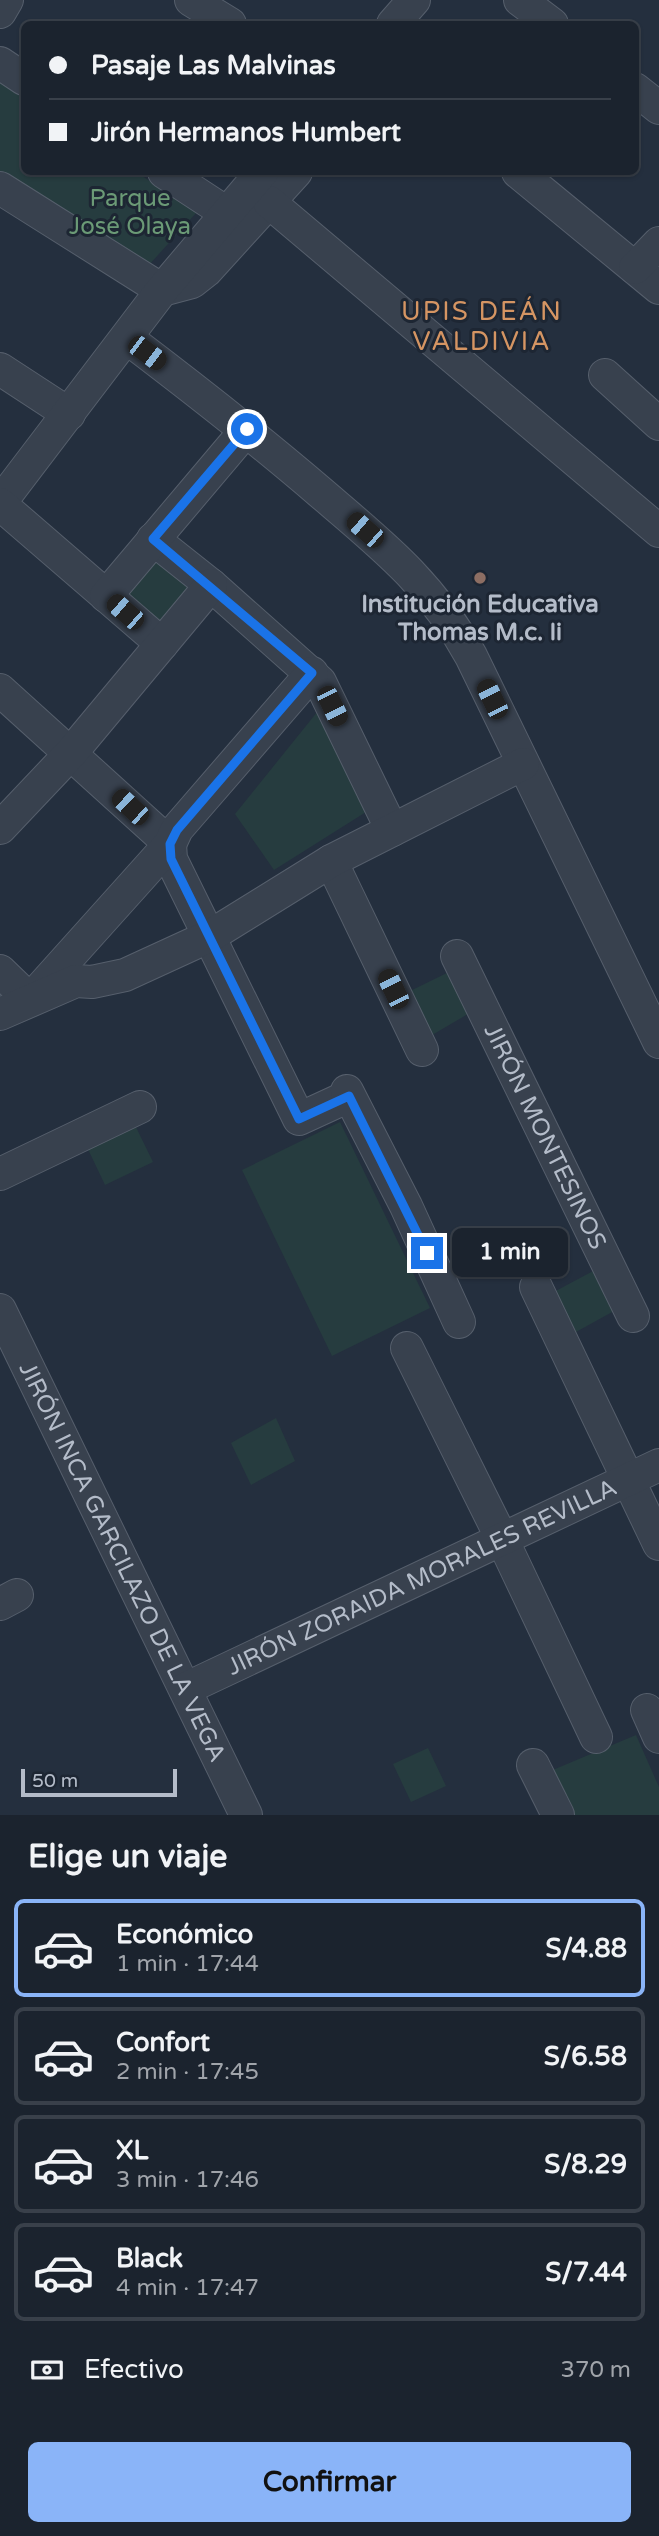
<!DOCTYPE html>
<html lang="es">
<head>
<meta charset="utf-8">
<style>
  :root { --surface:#1b232e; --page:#242b36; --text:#f1f3f6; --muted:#a0a4aa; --line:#39404a; --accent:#8ab4f8 }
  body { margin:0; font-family:"Varela Round",sans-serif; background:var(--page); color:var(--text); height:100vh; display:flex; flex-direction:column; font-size:26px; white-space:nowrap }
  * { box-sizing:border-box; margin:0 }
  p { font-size:23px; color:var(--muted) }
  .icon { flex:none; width:38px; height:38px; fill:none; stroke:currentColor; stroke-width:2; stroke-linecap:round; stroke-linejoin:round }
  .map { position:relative; height:1815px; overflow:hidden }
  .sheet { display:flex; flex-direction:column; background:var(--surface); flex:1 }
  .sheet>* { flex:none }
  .top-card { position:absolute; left:21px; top:21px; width:618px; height:154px; border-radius:10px; box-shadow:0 2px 5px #0004,0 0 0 2px var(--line); display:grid; align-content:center; height:154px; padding:0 28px; background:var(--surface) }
  .scale { position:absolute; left:21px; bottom:18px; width:156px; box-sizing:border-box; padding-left:7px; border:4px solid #b4bcc9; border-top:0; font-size:19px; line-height:24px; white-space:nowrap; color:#b4bcc9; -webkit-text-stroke:5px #1d2633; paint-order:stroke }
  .end { position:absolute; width:32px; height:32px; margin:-16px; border:9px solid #1a73e8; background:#fff; box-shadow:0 0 0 4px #fff }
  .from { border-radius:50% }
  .bubble { position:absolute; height:49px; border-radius:10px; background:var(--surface); box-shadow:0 2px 5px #0004,0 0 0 2px var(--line); font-size:23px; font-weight:800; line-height:49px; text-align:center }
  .car { position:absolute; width:21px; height:42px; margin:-21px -10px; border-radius:9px; box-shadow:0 0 5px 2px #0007; background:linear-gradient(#222 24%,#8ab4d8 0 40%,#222 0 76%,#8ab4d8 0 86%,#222 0) }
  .top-card b { display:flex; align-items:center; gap:24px; height:66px; font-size:26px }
  .top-card b+b { border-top:2px solid var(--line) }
  .top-card i { width:18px; height:18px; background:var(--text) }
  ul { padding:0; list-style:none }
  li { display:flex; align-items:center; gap:21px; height:98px; margin:0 14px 10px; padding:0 14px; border:4px solid var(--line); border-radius:10px }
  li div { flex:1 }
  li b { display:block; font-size:26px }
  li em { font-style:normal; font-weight:800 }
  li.active { border-color:var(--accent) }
  li>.icon { width:63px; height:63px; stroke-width:1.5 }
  h2 { padding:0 28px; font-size:32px; line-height:84px }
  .pay { display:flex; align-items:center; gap:18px; height:77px; padding:0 28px; font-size:26px }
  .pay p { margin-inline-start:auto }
  .button { display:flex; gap:14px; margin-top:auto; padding:14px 28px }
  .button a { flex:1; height:80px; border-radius:10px; background:var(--accent); color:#111; font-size:28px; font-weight:800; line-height:80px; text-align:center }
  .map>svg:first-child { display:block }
  .green { fill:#263c3f }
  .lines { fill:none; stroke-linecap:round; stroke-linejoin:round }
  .minor-casing { stroke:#565f6c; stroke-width:34 }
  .minor { stroke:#38414e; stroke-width:32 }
  .route { stroke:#1a73e8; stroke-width:9 }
  .education-dot { fill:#8d6e63; stroke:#1d2633; stroke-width:2.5 }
  .labels { text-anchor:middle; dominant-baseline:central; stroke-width:6; stroke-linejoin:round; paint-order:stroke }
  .park-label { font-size:24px; fill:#6b9a76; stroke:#1d2633 }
  .poi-label { font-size:24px; font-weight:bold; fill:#b4bcc9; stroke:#1d2633 }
  .street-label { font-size:24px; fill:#b4bcc9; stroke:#1d2633 }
  .neighbourhood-label { font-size:26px; letter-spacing:2px; fill:#d59563; stroke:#1d2633 }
</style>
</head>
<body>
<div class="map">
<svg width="659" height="1815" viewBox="0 0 659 1815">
  <rect width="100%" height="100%" fill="#242f3e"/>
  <path class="green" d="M0,82L24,98V172H136L197,212L148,266L0,172Z
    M156,558L190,587L156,626L122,597Z
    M318,711L366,812L274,870L235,814Z
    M453,970L473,1011L427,1038L406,993Z
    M133,1121L153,1162L105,1185L86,1145Z
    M340,1122L430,1308L332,1356L242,1170Z
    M595,1270L614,1311L576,1332L569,1331L552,1293Z
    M276,1418L295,1461L251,1485L231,1443Z
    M636,1735L659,1787V1815H571L548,1772Z
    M428,1748L446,1786L411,1802L393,1764Z"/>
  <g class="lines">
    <g class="minor-casing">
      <g id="minor">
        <path d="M191,0L230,24"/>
        <path d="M520,0L552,24"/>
        <path d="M0,12L7,0"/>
        <path d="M393,24L414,0"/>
        <path d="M0,63L24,79"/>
        <path d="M635,89L659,108"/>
        <path d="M164,172L225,212"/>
        <path d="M518,172L659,288"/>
        <path d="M0,188L162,290L192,282L206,271L296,172"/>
        <path d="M269,202L659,531"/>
        <path d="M635,268L659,243"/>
        <path d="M127,338C193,388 257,438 320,492C382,545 431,583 471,656L659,1042"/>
        <path d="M0,369L69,414"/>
        <path d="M605,375L659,424"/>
        <path d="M0,503L162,290L262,172"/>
        <path d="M0,504L162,644"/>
        <path d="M153,539L211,585L320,682L392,830"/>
        <path d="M106,596L247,429"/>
        <path d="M0,690L170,844L171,859L299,1119L349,1096"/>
        <path d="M0,828L71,753L211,585"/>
        <path d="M331,861L422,1050"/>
        <path id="s1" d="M457,956L633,1316"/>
        <path d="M0,971L30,1000L170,844L177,829L312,673"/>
        <path d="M0,1014L76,981L92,982L125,975L210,936L331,861L523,764"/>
        <path d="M347,1091L406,1206L459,1322"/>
        <path d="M0,1174L140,1107"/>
        <path d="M536,1287L659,1544"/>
        <path id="s2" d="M0,1310L246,1815"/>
        <path d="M407,1348L502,1539L596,1737"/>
        <path d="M0,1604L17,1595"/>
        <path id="s3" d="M185,1689L659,1465"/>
        <path d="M647,1710L659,1737"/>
        <path d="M533,1765L558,1815"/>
      </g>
    </g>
    <use href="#minor" class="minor"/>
  </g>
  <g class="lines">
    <path class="route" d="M247,429L153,539L312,673L177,830L170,844L171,859L299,1119L349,1096L427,1253"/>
  </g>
  <circle class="education-dot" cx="480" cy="578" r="7"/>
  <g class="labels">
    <g class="park-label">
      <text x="130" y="198">Parque<tspan x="130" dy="28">José Olaya</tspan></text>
    </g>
    <g class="poi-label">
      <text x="480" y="604">Institución Educativa<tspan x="480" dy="28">Thomas M.c. Ii</tspan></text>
    </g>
    <g class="street-label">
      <text stroke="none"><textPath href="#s1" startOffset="201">JIRÓN MONTESINOS</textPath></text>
      <text stroke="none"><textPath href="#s2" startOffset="280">JIRÓN INCA GARCILAZO DE LA VEGA</textPath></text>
      <text stroke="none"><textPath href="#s3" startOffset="262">JIRÓN ZORAIDA MORALES REVILLA</textPath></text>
    </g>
    <g class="neighbourhood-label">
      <text x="482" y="311">UPIS DEÁN<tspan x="482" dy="30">VALDIVIA</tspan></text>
    </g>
  </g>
</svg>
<div class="scale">50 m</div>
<i class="end from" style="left:247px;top:429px"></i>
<i class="end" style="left:427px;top:1253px"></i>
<div class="bubble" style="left:452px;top:1228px;width:116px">1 min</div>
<i class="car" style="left:147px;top:353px;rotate:127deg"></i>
<i class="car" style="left:365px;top:530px;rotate:311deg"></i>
<i class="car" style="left:125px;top:612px;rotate:311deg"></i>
<i class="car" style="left:492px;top:699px;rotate:334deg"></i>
<i class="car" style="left:332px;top:706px;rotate:154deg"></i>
<i class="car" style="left:130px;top:807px;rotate:313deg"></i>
<i class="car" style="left:393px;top:989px;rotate:334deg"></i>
<div class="top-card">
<b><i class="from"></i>Pasaje Las Malvinas</b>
<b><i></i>Jirón Hermanos Humbert</b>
</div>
</div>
<section class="sheet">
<h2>Elige un viaje</h2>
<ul>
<li class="active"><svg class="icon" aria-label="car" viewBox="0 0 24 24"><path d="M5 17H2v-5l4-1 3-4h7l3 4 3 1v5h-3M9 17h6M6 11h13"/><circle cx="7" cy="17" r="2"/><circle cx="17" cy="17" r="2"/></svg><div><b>Económico</b><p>1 min · 17:44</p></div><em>S/4.88</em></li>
<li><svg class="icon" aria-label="car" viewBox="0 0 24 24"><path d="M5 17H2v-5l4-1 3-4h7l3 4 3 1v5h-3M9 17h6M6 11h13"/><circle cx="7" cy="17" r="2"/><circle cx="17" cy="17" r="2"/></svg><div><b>Confort</b><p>2 min · 17:45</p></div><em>S/6.58</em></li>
<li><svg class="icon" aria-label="car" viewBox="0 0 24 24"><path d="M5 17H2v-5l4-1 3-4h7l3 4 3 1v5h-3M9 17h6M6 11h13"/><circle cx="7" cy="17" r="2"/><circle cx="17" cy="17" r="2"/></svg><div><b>XL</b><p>3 min · 17:46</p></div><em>S/8.29</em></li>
<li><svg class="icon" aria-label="car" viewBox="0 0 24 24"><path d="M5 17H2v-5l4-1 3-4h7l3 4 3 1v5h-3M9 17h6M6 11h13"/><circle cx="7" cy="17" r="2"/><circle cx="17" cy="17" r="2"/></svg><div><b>Black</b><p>4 min · 17:47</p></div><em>S/7.44</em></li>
</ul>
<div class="pay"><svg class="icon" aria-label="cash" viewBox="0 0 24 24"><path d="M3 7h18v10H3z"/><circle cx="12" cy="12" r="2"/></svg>Efectivo<p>370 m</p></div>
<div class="button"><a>Confirmar</a></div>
</section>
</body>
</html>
